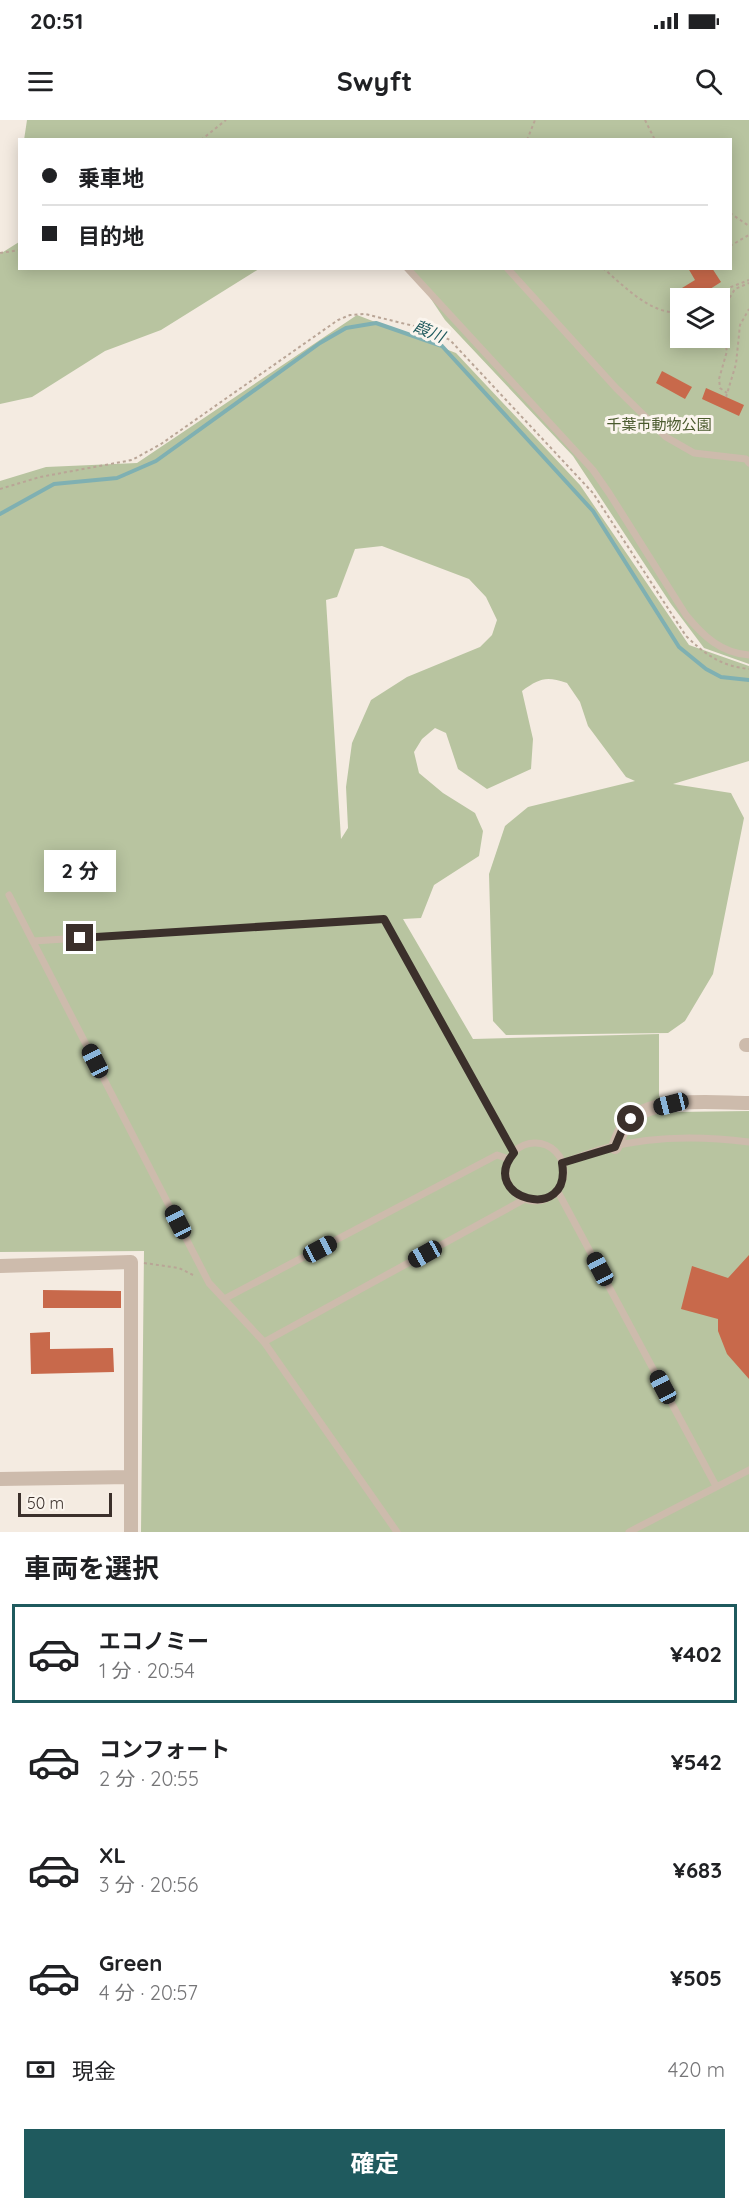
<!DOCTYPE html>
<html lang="ja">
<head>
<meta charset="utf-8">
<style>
  :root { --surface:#fff; --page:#f6f6f6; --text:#202124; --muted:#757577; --line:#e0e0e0; --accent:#1f5a5e }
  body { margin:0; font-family:Quicksand,"Noto Sans JP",sans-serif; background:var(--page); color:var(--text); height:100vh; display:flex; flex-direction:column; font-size:22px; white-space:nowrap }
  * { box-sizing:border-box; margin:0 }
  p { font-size:20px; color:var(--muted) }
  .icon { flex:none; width:33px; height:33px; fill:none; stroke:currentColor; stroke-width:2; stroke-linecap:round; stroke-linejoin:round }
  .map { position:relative; height:1412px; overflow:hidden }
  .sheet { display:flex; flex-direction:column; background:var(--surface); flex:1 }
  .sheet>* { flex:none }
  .hud { position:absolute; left:18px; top:18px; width:714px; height:132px; border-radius:0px; box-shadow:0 3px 15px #0003; display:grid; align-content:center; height:132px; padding:0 24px; background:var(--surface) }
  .tools { position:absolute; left:670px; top:168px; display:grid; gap:12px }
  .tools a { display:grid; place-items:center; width:60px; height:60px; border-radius:0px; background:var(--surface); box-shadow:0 3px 15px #0003; font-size:30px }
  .scale { position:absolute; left:18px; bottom:15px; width:94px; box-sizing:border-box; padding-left:6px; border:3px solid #3b302b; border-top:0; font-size:16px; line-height:21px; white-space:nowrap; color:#3b302b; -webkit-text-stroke:4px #fbf5ee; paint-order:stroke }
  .end { position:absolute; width:27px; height:27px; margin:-14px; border:8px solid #3b302b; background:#fff; box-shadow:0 0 0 3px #fff }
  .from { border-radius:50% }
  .bubble { position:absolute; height:42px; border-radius:0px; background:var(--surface); box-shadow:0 3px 15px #0003; font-size:20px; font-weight:700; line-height:42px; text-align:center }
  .car { position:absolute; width:18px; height:36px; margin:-18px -9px; border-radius:8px; box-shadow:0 0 4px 2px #0007; background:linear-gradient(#222 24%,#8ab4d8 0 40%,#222 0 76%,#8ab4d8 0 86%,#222 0) }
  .hud b { display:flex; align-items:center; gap:21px; height:57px; font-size:22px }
  .hud b+b { border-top:2px solid var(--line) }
  .hud i { width:15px; height:15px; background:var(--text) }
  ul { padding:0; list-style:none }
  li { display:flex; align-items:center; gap:18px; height:99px; margin:0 12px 9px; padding:0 12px; border:3px solid transparent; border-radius:0px }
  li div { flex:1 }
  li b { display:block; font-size:22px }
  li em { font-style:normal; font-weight:700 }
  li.active { border-color:var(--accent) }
  li>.icon { width:54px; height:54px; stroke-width:1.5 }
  h2 { padding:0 24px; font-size:27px; line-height:72px }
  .pay { display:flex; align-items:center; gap:15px; height:66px; padding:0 24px; font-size:22px }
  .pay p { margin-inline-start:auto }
  .action { display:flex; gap:12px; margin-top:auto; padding:12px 24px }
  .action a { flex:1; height:69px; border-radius:0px; background:var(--accent); color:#fff; font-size:24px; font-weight:700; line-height:69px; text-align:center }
  .status { display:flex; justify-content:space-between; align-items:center; height:42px; padding:0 30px; background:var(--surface); direction:ltr }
  .status svg { height:16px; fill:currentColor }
  header { display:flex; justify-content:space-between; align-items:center; height:78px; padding:0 24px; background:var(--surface); font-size:27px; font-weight:700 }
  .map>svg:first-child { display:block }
  .green { fill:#b8c4a0; fill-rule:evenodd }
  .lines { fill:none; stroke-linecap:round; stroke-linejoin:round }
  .stream { stroke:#7fb0b2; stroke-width:4 }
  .building { fill:#c8694b }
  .path { stroke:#b9a596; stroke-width:2; stroke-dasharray:3 3; stroke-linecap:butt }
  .service { stroke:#cdbbac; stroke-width:7 }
  .minor { stroke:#cdbbac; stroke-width:14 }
  .route { stroke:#3b302b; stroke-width:8 }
  .labels { text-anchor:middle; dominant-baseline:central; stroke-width:6; stroke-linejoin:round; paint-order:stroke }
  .park-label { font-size:15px; fill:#4a5a2e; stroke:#fbf5ee }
  .water-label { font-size:16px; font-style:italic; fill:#1f5a5e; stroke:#fbf5ee }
</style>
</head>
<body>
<div class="status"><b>20:51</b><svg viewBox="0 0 49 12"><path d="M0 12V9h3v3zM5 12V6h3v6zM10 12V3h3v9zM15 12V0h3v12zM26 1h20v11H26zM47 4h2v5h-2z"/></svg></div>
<header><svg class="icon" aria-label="menu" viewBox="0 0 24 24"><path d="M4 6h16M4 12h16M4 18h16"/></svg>Swyft<svg class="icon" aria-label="search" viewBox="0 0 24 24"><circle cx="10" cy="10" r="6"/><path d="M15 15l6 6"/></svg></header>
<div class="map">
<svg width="749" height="1412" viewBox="0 0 749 1412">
  <rect width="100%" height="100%" fill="#f4ebe1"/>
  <path class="green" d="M27,0H749V544L704,528L671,484L573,336L445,200L411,149L730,148V20H24ZM681,178H720V218H681Z
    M19,122L20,148L259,149L161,210L105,231L32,277L0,284V134Z
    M357,195L456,233L580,365L689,525L749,546V641L673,664L731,673L744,698L713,854L685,901L668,913L506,915L493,901L489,754L505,706L528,687L635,661L626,657L588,606L580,582L567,563C546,556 540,558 522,571L533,619L531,649L487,669L458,649L446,613L435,608L422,619L414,632L419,653L443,673L475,693L483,711L479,736L434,765L421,798L403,799L473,919L659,914V976L674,992L749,991V1412H141L144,1131L0,1132V361L46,347L137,343ZM382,426L469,459L486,477L497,500L492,515L480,527L407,557L371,580L352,623L346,667L348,708L341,719L326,480L337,477L355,429Z"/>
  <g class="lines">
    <path class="stream" d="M0,394L54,364L117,358L156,341L320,223L346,208L376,203L442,226L593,391L679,527L706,549L721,557L749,560"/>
  </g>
  <path class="building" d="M688,148H712L721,162L696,178H688L682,168L695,160Z
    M662,251L692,267L685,279L656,263Z
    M706,268L744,285L739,296L702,279Z
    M749,1135V1259L727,1234L718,1211V1199L681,1189L692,1146L728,1158Z
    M43,1170L121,1171V1188H43Z
    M50,1212V1229L113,1228L114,1252L31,1254L30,1213Z"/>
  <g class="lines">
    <path class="path" d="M645,0L655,20
      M201,20L226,0
      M527,20L535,0
      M730,93L749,106
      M730,126L749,115
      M0,133L20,130
      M603,148C624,166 652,196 681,192
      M716,178L731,167L749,160
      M720,193L735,169L749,163
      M720,204L727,231L719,259L720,268L727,273
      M726,277L736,244L740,205L749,189
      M0,369L40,357L132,340L161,324L338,200L350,195L365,194L426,209L450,220L593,373L686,516C706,535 721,546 749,549
      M144,1143L179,1148L193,1155"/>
    <path class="service" d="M407,148L593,350L609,373L686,495C703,516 721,533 749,535
      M507,148L616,268L666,317L694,333L746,339L749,343
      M9,775L209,1163L264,1222L397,1412
      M33,821L384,799L514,1033
      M506 1052a29 29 0 1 1 58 0a29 29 0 1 1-58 0Z
      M562,1043C577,1038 591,1032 606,1028C652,1016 702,1016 749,1022
      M557,1070L716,1366
      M224,1179L497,1035L509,1039
      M264,1222L525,1079
      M629,1412L749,1350"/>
    <path class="minor" d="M746,925H749
      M615,1027C619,1017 623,1005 631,999C659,976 715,983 749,983
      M0,1146L131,1142V1412
      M0,1359L131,1357"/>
  </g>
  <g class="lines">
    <path class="route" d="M80,818L384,799L514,1033C476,1078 573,1105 562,1043L615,1027L623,1008L631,999"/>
  </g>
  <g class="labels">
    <g class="park-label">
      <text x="659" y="304">千葉市動物公園</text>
    </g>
    <g class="water-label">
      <text transform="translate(429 211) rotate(23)">葭川</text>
    </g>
  </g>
</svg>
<div class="tools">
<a><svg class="icon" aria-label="layers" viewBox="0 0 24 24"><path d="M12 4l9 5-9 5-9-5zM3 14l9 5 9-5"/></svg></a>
</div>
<div class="scale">50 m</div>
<i class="end from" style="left:631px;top:999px"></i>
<i class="end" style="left:80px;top:818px"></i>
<div class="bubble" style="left:44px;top:730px;width:72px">2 分</div>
<i class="car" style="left:95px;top:941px;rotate:333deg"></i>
<i class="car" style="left:671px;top:984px;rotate:256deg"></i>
<i class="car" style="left:178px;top:1102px;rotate:333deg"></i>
<i class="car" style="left:320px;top:1129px;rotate:62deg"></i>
<i class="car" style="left:425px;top:1134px;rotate:241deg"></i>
<i class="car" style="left:600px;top:1149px;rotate:332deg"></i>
<i class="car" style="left:663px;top:1267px;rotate:332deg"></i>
<div class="hud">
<b><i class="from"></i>乗車地</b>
<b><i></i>目的地</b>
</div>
</div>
<section class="sheet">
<h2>車両を選択</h2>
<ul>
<li class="active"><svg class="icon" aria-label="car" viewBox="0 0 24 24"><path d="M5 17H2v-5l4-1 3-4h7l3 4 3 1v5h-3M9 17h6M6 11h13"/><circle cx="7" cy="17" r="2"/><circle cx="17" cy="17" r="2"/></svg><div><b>エコノミー</b><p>1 分 · 20:54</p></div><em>¥402</em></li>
<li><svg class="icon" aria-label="car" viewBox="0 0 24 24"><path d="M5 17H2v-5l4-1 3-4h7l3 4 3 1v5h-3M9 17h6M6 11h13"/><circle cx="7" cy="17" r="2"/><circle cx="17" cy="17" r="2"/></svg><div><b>コンフォート</b><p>2 分 · 20:55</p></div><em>¥542</em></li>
<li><svg class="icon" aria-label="car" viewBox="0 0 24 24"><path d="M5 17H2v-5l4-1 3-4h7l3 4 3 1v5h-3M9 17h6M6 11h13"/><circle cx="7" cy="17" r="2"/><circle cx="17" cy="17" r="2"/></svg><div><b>XL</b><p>3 分 · 20:56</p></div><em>¥683</em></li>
<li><svg class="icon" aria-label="car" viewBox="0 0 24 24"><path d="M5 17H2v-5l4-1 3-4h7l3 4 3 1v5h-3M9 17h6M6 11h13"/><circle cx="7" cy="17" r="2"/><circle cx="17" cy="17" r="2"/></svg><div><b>Green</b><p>4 分 · 20:57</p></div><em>¥505</em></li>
</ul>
<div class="pay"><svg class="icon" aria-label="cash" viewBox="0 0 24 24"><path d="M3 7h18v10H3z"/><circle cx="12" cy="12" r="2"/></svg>現金<p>420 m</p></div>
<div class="action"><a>確定</a></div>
</section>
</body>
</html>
